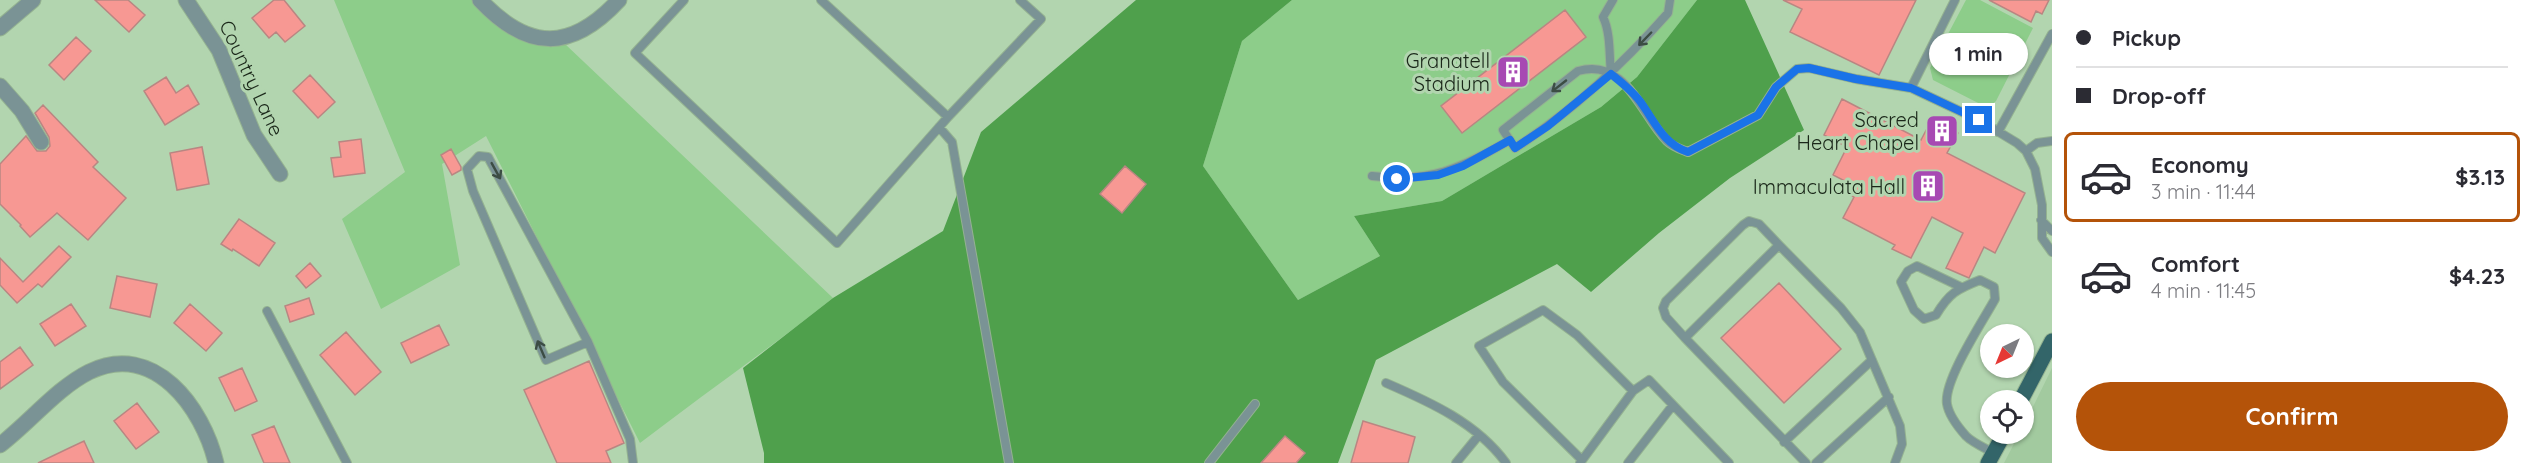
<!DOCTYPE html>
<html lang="en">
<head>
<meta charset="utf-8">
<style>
  :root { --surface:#fff; --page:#f2f2f3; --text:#2b2b33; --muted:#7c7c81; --line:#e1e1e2; --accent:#b45309 }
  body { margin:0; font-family:Quicksand,sans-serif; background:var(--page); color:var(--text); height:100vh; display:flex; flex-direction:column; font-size:22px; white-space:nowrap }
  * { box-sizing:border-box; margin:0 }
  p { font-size:20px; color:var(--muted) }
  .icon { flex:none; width:33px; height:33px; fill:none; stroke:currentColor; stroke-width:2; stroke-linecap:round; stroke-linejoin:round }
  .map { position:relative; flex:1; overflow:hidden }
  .details { display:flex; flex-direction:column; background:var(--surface); width:480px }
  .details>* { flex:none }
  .top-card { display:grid; align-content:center; height:132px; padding:0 24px; background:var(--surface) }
  .needle { width:39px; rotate:223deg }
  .tools { position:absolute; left:1980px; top:324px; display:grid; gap:12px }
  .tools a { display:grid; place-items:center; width:54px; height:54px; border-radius:50%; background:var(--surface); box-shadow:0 2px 4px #0004; font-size:30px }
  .end { position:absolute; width:27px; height:27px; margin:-14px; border:8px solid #1a73e8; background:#fff; box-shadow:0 0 0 3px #fff }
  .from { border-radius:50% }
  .bubble { position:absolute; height:42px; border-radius:21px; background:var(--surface); box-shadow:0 2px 4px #0004; font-size:20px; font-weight:700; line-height:42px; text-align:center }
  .top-card b { display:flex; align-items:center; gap:21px; height:57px; font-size:22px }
  .top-card b+b { border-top:2px solid var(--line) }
  .top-card i { width:15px; height:15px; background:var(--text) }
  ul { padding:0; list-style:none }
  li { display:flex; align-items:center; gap:18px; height:90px; margin:0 12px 9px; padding:0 12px; border:3px solid transparent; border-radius:9px }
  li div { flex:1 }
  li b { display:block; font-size:22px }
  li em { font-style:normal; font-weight:700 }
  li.selected { border-color:var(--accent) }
  li>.icon { width:54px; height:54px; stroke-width:1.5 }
  .cta { display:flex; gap:12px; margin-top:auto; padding:12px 24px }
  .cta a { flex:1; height:69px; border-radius:36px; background:var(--accent); color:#fff; font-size:24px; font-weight:700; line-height:69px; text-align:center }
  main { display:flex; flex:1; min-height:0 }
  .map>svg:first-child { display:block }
  .built { fill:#a2ca9f }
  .green { fill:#8dcd8a }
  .forest { fill:#4fa04c }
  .building { fill:#f79893; stroke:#b98682; stroke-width:1.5 }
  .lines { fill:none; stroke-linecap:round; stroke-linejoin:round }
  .service-casing { stroke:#94b291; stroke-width:10 }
  .minor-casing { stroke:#94b291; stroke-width:17 }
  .tertiary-casing { stroke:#94b291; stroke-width:17 }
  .primary-casing { stroke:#94b291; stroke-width:17 }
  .service { stroke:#7a9395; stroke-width:8 }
  .minor { stroke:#7a9395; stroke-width:15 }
  .tertiary { stroke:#7a9395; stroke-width:15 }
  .primary { stroke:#336569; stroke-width:15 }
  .oneway { stroke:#3c4d44 }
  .route { stroke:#1a73e8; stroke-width:8 }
  .labels { text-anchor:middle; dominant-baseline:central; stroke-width:6; stroke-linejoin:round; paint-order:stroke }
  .poi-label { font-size:20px; fill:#1a2719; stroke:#b2d5af; text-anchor:end }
  .street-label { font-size:20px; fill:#1a2719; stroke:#b2d5af }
</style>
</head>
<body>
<main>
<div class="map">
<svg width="2052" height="463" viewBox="0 0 2052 463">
  <rect width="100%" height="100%" fill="#b2d5af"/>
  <path class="built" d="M2052,368V463H2004L2019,434H2024V425Z"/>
  <path class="green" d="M334,0H480L490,14L565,44L833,298C770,348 704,394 640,443L486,136L442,164L460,265L381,309L342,219L405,172Z
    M1292,0H1697L1637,77L1601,107L1442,201L1354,216L1380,256L1298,300L1203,166L1242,41Z
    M1966,0H1980L2033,28L1996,101L1988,108L1933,80L1930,68Z"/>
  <path class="forest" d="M1136,0H1292L1242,41L1203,166L1298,300L1380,256L1354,216L1442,201L1601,107L1637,77L1697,0H1745L1804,130L1730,178L1659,233L1591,292L1557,264L1376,360L1338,463H764V453L743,368L833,298L943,231L981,132Z"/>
  <path class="building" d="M95,0H128L145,15L129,32Z
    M274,0H284L305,26L285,42L276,32L269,38L252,18Z
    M1783,0H1916L1879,75L1790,32L1802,9Z
    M1989,0H2049L2042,14L2036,11L2031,22Z
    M1565,10L1586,37L1462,133L1441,106Z
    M76,37L91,51L64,80L49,65Z
    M310,75L335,102L318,118L293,91Z
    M166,77L176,93L188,85L199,104L165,125L144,91Z
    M1842,99L1921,140L1932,119L1942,118L1952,124L1958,133L1947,153L2025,193L1995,253L1984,247L1969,278L1946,268L1963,233L1932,217L1911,258L1892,249L1895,245L1843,218L1854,197L1842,191L1847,182L1833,175L1847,147L1824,135Z
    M43,105L98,162L93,167L126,198L88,240L57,213L30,237L20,226L21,225L0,204V164L26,136L37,151H46L50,146L49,137L35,113Z
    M361,139L365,173L334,177L331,158L341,157L339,142Z
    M202,147L209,184L177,190L170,153Z
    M451,149L461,167V170L452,175L441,155Z
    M1125,166L1146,184L1122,213L1100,194Z
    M239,219L275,243L259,266L233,249L232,251L221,244Z
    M59,246L71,257L42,287L38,284L17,303L0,285V258L23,282Z
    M310,263L321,276L306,288L296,276Z
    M117,276L157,284L150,317L110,308Z
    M1779,283L1841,349L1784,403L1721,338Z
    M309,298L314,314L290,322L285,306Z
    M71,304L86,326L55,346L40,324Z
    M190,304L222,333L206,351L174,323Z
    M439,325L449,345L411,363L401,343Z
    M346,332L381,372L355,395L320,355Z
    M20,347L33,365L0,389V362Z
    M589,361L624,443L606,451L611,463H557L524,390Z
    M242,368L257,401L235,411L219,378Z
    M137,403L159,432L136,449L114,421Z
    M1363,421L1415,437L1408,463H1351Z
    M274,426L290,463H264L252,435Z
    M1285,436L1305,453L1296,463H1261Z
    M84,441L94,463H38L65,450Z"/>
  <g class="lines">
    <g class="service-casing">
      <path id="service" d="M684,0L635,53L837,243L948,117L821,0
        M1670,0L1668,13C1622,65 1573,111 1515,148L1503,130L1578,71C1626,57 1641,115 1667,141C1673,147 1680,149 1688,152L1758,115L1776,87L1797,69L1809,68L1856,79L1911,88L1979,120L2017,143L2026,151L2035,169L2042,205V238L2052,252
        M1611,74C1609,55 1611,34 1603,17L1613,0
        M1911,88L1955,0
        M948,117L1041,19L1020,0
        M939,127L952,142L1009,463
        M1998,132L2052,34
        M2026,151L2037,143L2052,141
        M1372,176C1431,183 1459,169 1510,140
        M2041,220L2052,231
        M1961,287L1917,266L1908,271L1901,282L1914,310L1924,319L1936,315C1949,293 1957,289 1980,280L1994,287L1995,299C1983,321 1943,381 1947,404C1949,416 1958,427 1966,436C1973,443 1985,448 1994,453
        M267,311L347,463
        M1685,338L1666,317L1663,308L1666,301L1743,225L1749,221L1759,224L1779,245
        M588,342L546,360L473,191L467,169L479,156L488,157L588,342L630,439L633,463
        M1386,383C1430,402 1477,423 1506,463
        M1784,442L1872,360
        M1582,460L1503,382L1479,346L1543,310L1577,335L1633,391
        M1209,463L1255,404
        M1456,463L1479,435
        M1580,463L1633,391L1649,380L1729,463
        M1628,463L1673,405
        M1806,463L1685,338L1779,245L1841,308L1860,332L1900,426L1902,444L1895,463
        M1816,463L1889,397"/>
    </g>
    <g class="minor-casing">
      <path id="minor" d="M186,0L219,50L254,135L280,174
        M0,86L22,111L41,142
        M0,445C29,423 57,388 89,372C154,340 203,408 216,463"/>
    </g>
    <g class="tertiary-casing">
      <path id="tertiary" d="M480,0C528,51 571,52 619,0
        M0,28L33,0"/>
    </g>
    <g class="primary-casing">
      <path id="primary" d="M2021,400L2052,341
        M1988,463L2004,434"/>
    </g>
    <use href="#service" class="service"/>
    <use href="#minor" class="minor"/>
    <use href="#tertiary" class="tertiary"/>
    <use href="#primary" class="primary"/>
  </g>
  <defs><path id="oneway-shaft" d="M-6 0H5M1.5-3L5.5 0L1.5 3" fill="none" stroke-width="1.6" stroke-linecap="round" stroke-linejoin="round" transform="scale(1.5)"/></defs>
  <g class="oneway">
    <use href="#oneway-shaft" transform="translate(1645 39) rotate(134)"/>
    <use href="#oneway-shaft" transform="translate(1559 86) rotate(142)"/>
    <use href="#oneway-shaft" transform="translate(496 171) rotate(61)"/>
    <use href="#oneway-shaft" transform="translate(541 349) rotate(-113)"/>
  </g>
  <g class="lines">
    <path class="route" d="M1397,179L1438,175L1463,166L1510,140L1515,148L1548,126L1611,74C1622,83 1634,92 1642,104C1656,124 1664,144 1688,152L1758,115L1776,87L1797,69L1809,68L1856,79L1911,88L1979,120"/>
  </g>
  <defs>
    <g id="building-square" transform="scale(1.725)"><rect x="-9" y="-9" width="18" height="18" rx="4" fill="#a749b3" stroke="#b2d5af"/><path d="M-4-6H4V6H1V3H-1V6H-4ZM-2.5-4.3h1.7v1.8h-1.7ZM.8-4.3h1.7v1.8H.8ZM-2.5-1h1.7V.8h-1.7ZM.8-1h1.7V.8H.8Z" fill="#fff"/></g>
  </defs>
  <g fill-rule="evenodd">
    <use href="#building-square" x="1513" y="72"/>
    <use href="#building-square" x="1942" y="131"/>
    <use href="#building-square" x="1928" y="186"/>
  </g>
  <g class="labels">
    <g class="poi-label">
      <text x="1490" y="60">Granatell<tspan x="1490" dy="23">Stadium</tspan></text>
      <text x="1919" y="119">Sacred<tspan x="1919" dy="23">Heart Chapel</tspan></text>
      <text x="1905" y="186">Immaculata Hall</text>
    </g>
    <g class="street-label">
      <text transform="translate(252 78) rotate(65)">Country Lane</text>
    </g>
  </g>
</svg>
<div class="tools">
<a><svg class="needle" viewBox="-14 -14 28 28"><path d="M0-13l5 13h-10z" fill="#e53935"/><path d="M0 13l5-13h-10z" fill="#7c7c81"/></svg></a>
<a><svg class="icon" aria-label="locate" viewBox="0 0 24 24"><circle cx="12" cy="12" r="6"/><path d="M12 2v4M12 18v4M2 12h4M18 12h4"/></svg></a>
</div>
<i class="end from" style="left:1397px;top:179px"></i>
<i class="end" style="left:1979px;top:120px"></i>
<div class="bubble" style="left:1929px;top:33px;width:99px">1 min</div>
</div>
<section class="details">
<div class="top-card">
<b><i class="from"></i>Pickup</b>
<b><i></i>Drop-off</b>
</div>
<ul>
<li class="selected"><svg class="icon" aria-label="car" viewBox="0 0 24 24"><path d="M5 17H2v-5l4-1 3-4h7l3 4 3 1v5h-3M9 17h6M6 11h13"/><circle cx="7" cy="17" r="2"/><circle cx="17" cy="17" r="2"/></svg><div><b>Economy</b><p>3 min · 11:44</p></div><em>$3.13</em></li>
<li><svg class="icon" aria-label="car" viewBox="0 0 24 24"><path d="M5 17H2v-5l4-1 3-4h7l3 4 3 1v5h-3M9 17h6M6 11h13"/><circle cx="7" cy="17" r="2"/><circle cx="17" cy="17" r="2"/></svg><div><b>Comfort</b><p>4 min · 11:45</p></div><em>$4.23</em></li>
</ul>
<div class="cta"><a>Confirm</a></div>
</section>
</main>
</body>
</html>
